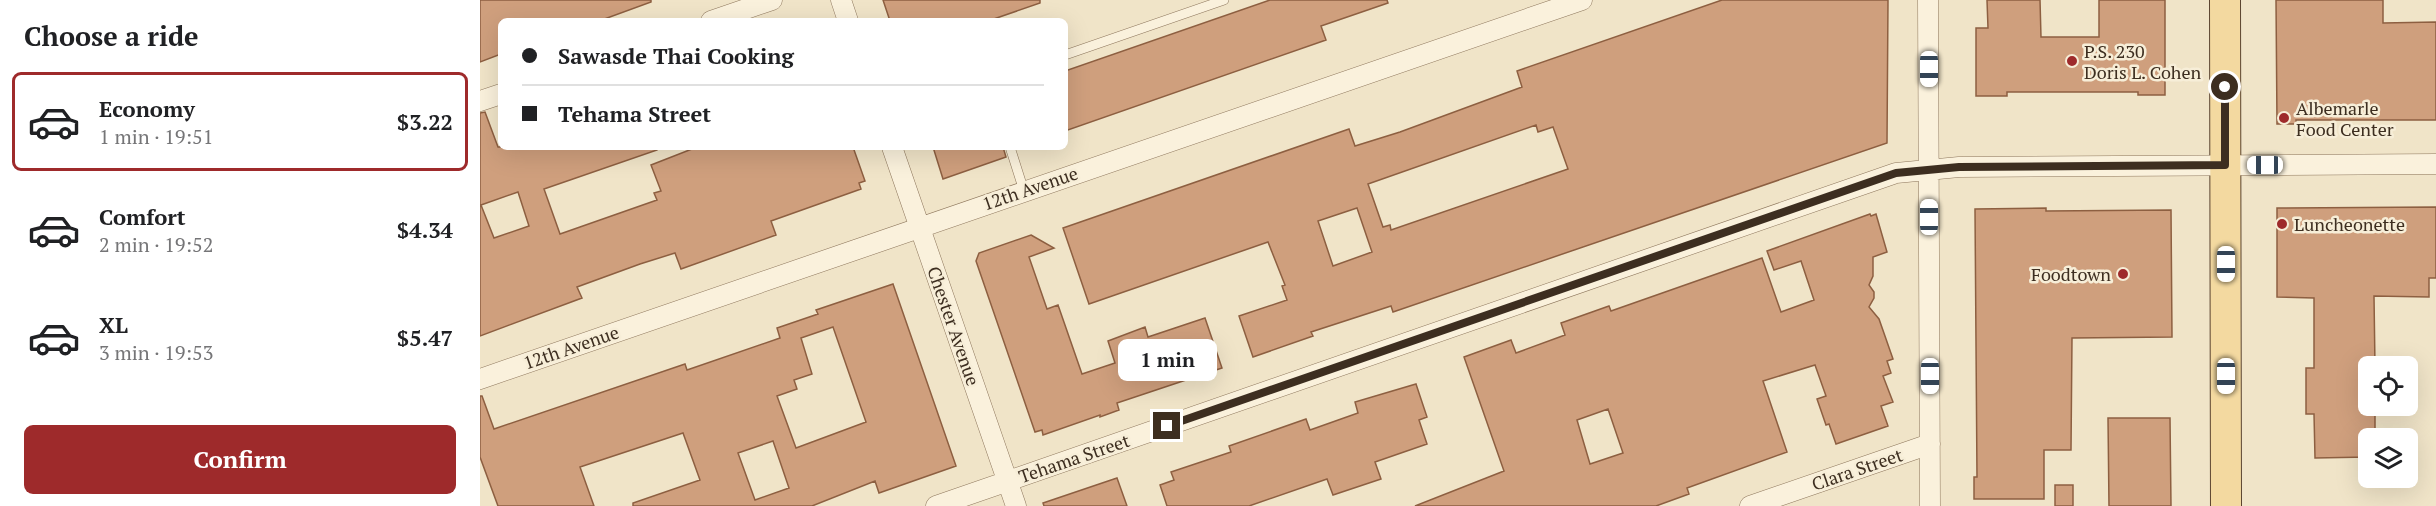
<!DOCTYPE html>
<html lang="en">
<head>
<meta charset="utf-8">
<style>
  :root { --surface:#fff; --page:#f6f6f6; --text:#202124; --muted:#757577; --line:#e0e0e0; --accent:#9e2a2b }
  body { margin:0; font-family:"PT Serif",serif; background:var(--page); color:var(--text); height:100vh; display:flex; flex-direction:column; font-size:22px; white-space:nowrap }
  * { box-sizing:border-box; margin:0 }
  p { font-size:20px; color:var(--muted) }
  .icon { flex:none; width:33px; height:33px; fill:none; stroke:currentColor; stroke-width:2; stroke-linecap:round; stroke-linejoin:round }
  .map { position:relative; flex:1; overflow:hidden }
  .sheet { display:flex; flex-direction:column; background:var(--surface); width:480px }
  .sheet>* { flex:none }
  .banner { position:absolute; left:18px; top:18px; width:570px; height:132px; border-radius:9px; box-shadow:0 6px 24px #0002; display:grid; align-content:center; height:132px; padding:0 24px; background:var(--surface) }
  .buttons { position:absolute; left:1878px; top:356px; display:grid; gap:12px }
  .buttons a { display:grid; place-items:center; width:60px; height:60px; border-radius:9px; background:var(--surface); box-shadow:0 6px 24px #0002; font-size:30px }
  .end { position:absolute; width:27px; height:27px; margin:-14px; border:8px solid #3d2e20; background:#fff; box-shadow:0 0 0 3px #fff }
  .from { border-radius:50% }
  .bubble { position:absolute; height:42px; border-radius:9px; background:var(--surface); box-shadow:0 6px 24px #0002; font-size:20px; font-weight:700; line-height:42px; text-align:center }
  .car { position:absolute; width:18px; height:36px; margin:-18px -9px; border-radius:8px; box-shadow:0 0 4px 2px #0007; background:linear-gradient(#fff 24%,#345 0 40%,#fff 0 76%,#345 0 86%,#fff 0) }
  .banner b { display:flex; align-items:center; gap:21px; height:57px; font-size:22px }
  .banner b+b { border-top:2px solid var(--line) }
  .banner i { width:15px; height:15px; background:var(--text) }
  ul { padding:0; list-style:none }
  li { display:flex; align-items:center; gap:18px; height:99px; margin:0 12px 9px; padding:0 12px; border:3px solid transparent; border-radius:9px }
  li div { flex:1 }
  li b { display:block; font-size:22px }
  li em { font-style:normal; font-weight:700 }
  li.active { border-color:var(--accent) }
  li>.icon { width:54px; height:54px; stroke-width:1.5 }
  h2 { padding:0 24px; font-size:27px; line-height:72px }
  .cta { display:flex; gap:12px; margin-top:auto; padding:12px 24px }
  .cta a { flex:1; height:69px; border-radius:9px; background:var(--accent); color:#fff; font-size:24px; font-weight:700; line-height:69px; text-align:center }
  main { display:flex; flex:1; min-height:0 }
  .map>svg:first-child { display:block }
  .building { fill:#cf9f7d; stroke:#8d5f41; stroke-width:1.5; fill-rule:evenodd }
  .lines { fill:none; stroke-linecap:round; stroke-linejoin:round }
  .lane-casing { stroke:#8d765c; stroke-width:10 }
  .street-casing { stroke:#8d765c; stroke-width:21 }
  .primary-casing { stroke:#5b4430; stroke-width:32 }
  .lane { stroke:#faf1dc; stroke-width:9 }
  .street { stroke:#faf1dc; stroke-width:20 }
  .primary { stroke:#f3d9a0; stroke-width:30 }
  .route { stroke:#3d2e20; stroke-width:8 }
  .poi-dot { fill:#9e2a2b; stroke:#f7eed8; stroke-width:2 }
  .labels { text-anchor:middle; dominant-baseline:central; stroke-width:5; stroke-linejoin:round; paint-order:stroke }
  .poi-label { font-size:18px; fill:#3d2e20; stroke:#f7eed8; text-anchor:start }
  .street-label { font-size:18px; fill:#3d2e20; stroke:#f7eed8 }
</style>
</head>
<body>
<main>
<section class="sheet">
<h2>Choose a ride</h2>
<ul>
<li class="active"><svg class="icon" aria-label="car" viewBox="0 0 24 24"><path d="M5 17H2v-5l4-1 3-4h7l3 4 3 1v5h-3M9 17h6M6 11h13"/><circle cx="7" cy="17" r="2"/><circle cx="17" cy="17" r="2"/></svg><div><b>Economy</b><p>1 min · 19:51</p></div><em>$3.22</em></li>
<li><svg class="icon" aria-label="car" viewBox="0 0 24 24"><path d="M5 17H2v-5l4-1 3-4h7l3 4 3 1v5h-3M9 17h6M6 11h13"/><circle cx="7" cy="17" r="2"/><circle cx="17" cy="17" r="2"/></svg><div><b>Comfort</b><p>2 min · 19:52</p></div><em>$4.34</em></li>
<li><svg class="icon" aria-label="car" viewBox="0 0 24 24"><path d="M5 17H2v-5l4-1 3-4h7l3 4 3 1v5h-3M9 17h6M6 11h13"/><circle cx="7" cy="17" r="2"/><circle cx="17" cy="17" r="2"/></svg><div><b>XL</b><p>3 min · 19:53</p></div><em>$5.47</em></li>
</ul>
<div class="cta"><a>Confirm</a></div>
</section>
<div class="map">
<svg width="1956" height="506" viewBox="0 0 1956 506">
  <rect width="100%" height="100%" fill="#f0e4c8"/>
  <path class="building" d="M0,0H171V2L119,21H21V54L0,62Z
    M403,0H560V3L508,21H410Z
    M790,0H907L908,3L841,26L846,40L585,131V71Z
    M1242,0H1408L1407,143L913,312L911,306L831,332L833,336L773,357L759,316L807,300L802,286L805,285L788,242L609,304L583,228L869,129L875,146L920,132L1042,87L1037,71ZM1056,125L1058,132L1073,127L1088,169L911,230L910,225L903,227L888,184ZM877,208L892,252L853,266L838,221Z
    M1507,0H1560L1561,37H1619V0H1685V95H1658V92H1527V96H1496V28H1508Z
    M1796,0H1903V23L1956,22V120H1816V124H1797Z
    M5,112L18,147H177V150L64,189L80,234L177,200L174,193L181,191L171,165L217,147H373L385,181L379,183L381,189L291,221L296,235L201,269L195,253L160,264L97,287L102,298L0,336V113ZM38,192L49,226L14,238L1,205Z
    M453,147H523L526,157L463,179Z
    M1956,207V278H1949V297L1894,296L1895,366H1888V405H1895V438H1888V457L1835,458L1834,414H1826V368H1834V298L1797,297V208Z
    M1566,208V211L1691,210L1692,337L1592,338L1591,450H1564V499H1494V477H1497L1495,209Z
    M1390,214L1391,216L1396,214L1407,252L1393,257V276L1389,285L1394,292V298L1389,307L1399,319L1413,359L1407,361L1411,373L1403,376L1413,402L1401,406L1408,426L1356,444L1349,424L1346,425L1337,399L1346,396L1335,365L1283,381L1307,452L1207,488L1209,494L1176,506H935L1024,471L984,357L1031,340L1036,353L1085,335L1081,323L1129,306L1131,311L1282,258L1301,312L1334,300L1321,261L1294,270L1287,251ZM1128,409L1143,453L1110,464L1097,420Z
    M551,235L574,248L549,257L567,309L578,305L602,374L635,363L628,341L665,327L668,337L725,318L742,368L637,403L639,410L620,417V415L563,435L562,430L555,432L496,261L499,253Z
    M413,284L476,466L399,493L395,481L332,506H153V503L220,480L203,433L100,467L114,506H18L0,457V396H2L14,429L205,364L207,370L300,338L297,328L338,314L336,310ZM353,327L386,422L316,448L297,396L317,389L314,380L332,374L321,338ZM293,441L309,488L275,500L258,453Z
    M936,384L947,417L939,420L947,444L895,462L901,479L853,495L847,479L769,506H687L680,485L694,480L691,472L751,452L749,446L826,419L830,430L878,413L875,402Z
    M1628,418H1690L1691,506H1629Z
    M637,478L647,506H564L563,503Z
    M1575,485H1593V506H1575Z"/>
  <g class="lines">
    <g class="lane-casing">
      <path id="lane" d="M585,55L744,0
        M530,147L544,191"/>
    </g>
    <g class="street-casing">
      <path id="street" d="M361,0L368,21
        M1448,0L1450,506
        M231,21L292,0
        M0,101L21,94
        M412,147L536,506
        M0,379L1102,0
        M456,506L1416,173L1479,167L1956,164
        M1270,506L1450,444"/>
    </g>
    <g class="primary-casing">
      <path id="primary" d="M1745,0L1746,506"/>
    </g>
    <use href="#lane" class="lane"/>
    <use href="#street" class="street"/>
    <use href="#primary" class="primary"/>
  </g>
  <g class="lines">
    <path class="route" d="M687,426L1416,173L1479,167L1745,165V87"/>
  </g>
  <g class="poi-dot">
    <circle cx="1592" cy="61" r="6"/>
    <circle cx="1804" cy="118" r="6"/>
    <circle cx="1802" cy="224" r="6"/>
    <circle cx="1643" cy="274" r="6"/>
  </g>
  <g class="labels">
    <g class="poi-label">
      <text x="1604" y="51">P.S. 230<tspan x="1604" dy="21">Doris L. Cohen</tspan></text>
      <text x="1816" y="108">Albemarle<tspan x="1816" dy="21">Food Center</tspan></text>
      <text x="1814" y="224">Luncheonette</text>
      <text x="1631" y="274" text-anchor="end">Foodtown</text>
    </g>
    <g class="street-label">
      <text transform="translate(550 188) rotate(-19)">12th Avenue</text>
      <text transform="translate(474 326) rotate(71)">Chester Avenue</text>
      <text transform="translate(91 347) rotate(-19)">12th Avenue</text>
      <text transform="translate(594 458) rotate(-19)">Tehama Street</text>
      <text transform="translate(1377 469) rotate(-19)">Clara Street</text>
    </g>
  </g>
</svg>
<div class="buttons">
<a><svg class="icon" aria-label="locate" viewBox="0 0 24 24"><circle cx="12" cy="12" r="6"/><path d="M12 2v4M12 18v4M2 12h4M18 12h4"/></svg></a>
<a><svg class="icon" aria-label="layers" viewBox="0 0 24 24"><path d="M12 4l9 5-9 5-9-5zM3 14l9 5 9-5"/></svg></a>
</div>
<i class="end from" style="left:1745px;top:87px"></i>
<i class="end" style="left:687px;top:426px"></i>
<div class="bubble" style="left:638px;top:339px;width:99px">1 min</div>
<i class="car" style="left:1449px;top:69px;rotate:180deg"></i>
<i class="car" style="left:1785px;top:165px;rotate:270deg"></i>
<i class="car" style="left:1449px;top:217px;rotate:0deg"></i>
<i class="car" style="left:1746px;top:264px;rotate:180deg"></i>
<i class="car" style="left:1450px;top:376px;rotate:180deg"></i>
<i class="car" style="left:1746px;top:376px;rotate:180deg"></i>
<div class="banner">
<b><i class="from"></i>Sawasde Thai Cooking</b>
<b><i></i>Tehama Street</b>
</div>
</div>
</main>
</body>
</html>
